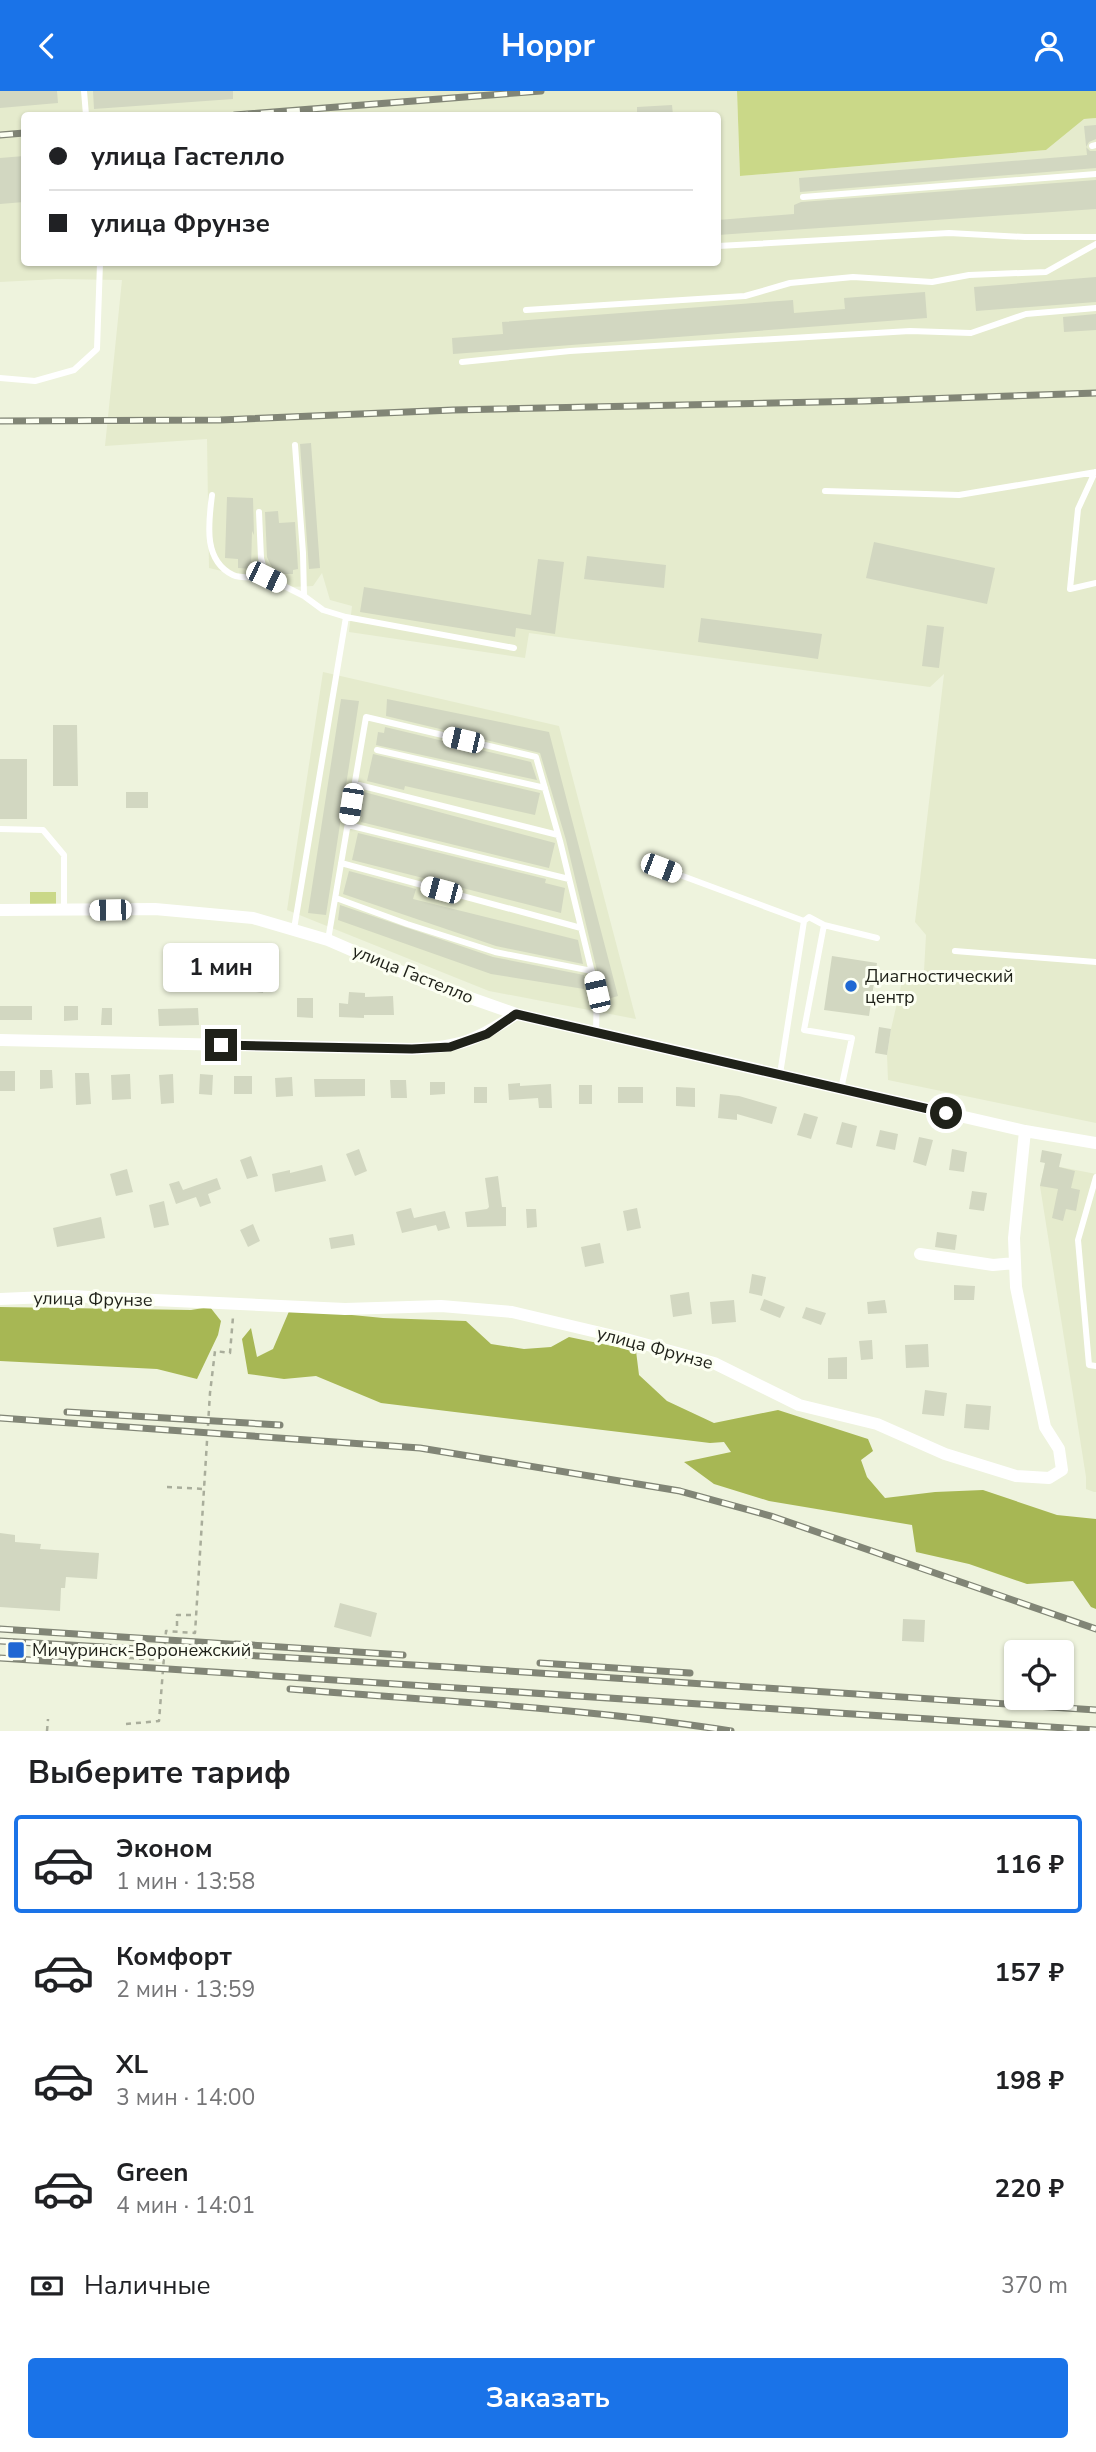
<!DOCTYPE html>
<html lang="ru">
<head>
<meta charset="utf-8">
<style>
  :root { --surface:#fff; --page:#f6f6f6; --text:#202124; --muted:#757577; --line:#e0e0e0; --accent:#1a73e8 }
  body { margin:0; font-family:"Nunito Sans",sans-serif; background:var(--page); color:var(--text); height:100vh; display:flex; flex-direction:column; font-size:26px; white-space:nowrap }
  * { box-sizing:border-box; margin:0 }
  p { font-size:23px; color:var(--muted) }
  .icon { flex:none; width:38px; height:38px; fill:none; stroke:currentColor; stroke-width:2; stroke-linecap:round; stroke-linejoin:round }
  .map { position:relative; height:1640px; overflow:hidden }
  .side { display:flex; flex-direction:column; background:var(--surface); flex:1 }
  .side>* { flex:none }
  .banner { position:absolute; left:21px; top:21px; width:700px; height:154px; border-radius:7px; box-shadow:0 2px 5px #0004; display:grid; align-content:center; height:154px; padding:0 28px; background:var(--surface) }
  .buttons { position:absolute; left:1004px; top:1549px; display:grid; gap:14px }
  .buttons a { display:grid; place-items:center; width:70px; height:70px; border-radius:7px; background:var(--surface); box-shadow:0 2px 5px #0004; font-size:35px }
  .end { position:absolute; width:32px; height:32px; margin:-16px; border:9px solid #1f2119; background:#fff; box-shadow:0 0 0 4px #fff }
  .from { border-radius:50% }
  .bubble { position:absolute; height:49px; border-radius:7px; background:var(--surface); box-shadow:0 2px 5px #0004; font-size:23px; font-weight:700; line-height:49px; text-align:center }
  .car { position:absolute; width:21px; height:42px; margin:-21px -10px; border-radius:9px; box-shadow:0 0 5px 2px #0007; background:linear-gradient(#fff 24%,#345 0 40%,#fff 0 76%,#345 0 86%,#fff 0) }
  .banner b { display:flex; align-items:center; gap:24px; height:66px; font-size:26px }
  .banner b+b { border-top:2px solid var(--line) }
  .banner i { width:18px; height:18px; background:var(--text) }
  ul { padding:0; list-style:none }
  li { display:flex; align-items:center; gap:21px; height:98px; margin:0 14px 10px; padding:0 14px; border:4px solid transparent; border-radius:7px }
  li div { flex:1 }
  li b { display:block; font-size:26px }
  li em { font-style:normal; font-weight:700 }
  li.current { border-color:var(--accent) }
  li>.icon { width:63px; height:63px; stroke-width:1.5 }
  h2 { padding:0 28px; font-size:32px; line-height:84px }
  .pay { display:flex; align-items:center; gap:18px; height:77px; padding:0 28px; font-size:26px }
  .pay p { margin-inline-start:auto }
  .button { display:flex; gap:14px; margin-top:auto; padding:14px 28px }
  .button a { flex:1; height:80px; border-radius:7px; background:var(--accent); color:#fff; font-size:28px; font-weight:700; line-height:80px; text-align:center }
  header { display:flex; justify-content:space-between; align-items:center; height:91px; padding:0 28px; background:var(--accent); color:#fff; font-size:32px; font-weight:700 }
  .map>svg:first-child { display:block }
  .built { fill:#e5ebcd; fill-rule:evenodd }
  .green { fill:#cad888 }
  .forest { fill:#a7b754 }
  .building { fill:#d2d7c1 }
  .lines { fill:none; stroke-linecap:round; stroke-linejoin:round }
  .path { stroke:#a9ad9b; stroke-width:2.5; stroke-dasharray:5 5; stroke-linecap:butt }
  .lane { stroke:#fff; stroke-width:6 }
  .street { stroke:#fff; stroke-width:12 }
  .rail-casing { stroke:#818576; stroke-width:7 }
  .rail { stroke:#fcfff2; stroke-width:4.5; stroke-dasharray:13; stroke-linecap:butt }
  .route { stroke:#1f2119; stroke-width:9 }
  .poi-dot { fill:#1f68d3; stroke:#fcfff2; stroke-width:2.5 }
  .labels { text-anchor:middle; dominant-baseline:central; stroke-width:6; stroke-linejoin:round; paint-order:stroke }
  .street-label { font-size:18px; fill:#1f2119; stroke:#fcfff2 }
  .poi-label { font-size:18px; fill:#1f2119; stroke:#fcfff2; text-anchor:start }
</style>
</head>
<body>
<header><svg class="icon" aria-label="back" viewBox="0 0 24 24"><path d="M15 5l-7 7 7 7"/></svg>Hoppr<svg class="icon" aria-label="person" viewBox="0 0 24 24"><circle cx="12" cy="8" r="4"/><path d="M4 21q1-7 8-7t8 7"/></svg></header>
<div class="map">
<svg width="1096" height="1640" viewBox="0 0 1096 1640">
  <rect width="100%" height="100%" fill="#eef3dd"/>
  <path class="built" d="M0,0H737L740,85L1046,59L1084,28L1096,27V1032L888,989L887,964L891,938L903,886L921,891L924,880L926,844L915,831L944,583L930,596L529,542L525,567L349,541L352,515L330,509L322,482L313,495L290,496L209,477L207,348L105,355L122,189L57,188L0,191ZM24,24H718V172H24Z
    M323,581L559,635L636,928L489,900L287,819Z
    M1045,1073L1096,1083V1401H1094L1086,1398V1386L1040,1095Z"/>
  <path class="green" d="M737,0H1096V27L1084,28L1046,59L740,85Z
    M30,801H56V813H30Z"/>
  <path class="forest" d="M0,1216L191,1219L210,1216L221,1230L218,1244L197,1288L157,1278L0,1270Z
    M290,1218L383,1227L466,1230L491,1253L524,1258L551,1256L569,1246L636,1260L639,1284L667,1310L714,1332L778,1319L868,1348L873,1360L861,1369L867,1386L885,1407L935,1401L983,1399L1057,1424L1096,1428V1518L1091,1516L1073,1490L1027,1493L969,1473L916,1461L912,1434L769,1410L714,1393L684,1371L731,1361L724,1351L710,1352L381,1312L316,1285L284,1288L248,1283L242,1248L251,1237L257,1266L273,1258Z"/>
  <path class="building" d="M0,0H57L58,12L0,17Z
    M93,0H233V8L94,18Z
    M672,14L673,24H637V16Z
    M1096,34V48L1089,51L1086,56L1090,60H1096V77L800,101L799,87L1087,64L1084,35Z
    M24,65V111L0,113V67Z
    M1096,89V118L718,144V129L794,123V114L801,111Z
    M1096,186V211L976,220L974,196Z
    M925,201L927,227L453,263L452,247L503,243L502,231L793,209L794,222L845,218L844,207Z
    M1096,223V239L1064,241L1063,226Z
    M311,352L320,477L309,478L300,353Z
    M227,406L253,407L254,444L252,440L251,478L238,477V468L225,467Z
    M278,420L279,432L295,431L298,478L293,479V483H275L267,466L265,421Z
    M874,451L995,477L987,513L866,487Z
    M587,465L666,474L664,497L584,488Z
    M538,468L564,471L555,543L516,537L515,546L360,521L364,496L531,524Z
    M701,527L822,543L818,568L698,551Z
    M927,534L944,536L939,577L922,575Z
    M341,608L359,610L326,824L308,822Z
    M387,608L549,641L618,905L604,909L566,749L540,662L386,625Z
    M53,634H77L78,695H53Z
    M385,636L531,671L537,689L376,654L378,641L384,642Z
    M373,663L540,702L535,724L405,695L404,699L367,690Z
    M0,668H27V728H0Z
    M126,701H148V717H126Z
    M364,701L555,752L549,777L361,731L362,726H359Z
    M358,742L546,788L545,792L565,797L561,822L352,769Z
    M349,780L416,798L413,808L578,849L583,873L496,855L343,803Z
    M340,814L493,866L584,884V898L491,883L338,829Z
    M832,865L877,872L869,925L824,919Z
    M924,880L941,883L939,894L922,891Z
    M252,882L265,883L263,902L249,900Z
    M349,901L365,902V906L393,905L394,924H364V927L339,926V912L348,913Z
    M297,907H313V927L297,926Z
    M0,915H32V929H0Z
    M64,915H78V929L64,930Z
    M102,917H112V934H101Z
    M198,917L199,934L159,935L158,918Z
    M879,936L891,938L887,964L875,962Z
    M40,979H52L53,997L40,998Z
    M0,980H15V1000H0Z
    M75,982H89L91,1013L76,1014Z
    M130,983L131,1008L112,1009L111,984Z
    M173,983L174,1012L161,1013L159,984Z
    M200,983L213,984L212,1004L199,1003Z
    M234,985H252V1003H234Z
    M292,986L293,1005L276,1006L275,987Z
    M314,988H365V1005L315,1006Z
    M390,989H406L407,1007H391Z
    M430,991H445V1003L430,1004Z
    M520,992V995L551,993L552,1017H539L538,1007L509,1009L508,993Z
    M579,994H592V1013H579Z
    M474,996H487V1012H474Z
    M618,996H643V1012H618Z
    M676,996L695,997V1016L676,1015Z
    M720,1003L739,1005L777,1016L772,1033L737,1023V1029L718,1027Z
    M804,1022L818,1026L811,1048L797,1044Z
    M842,1031L857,1035L852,1057L836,1053Z
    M880,1039L898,1043L895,1059L876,1055Z
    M919,1046L933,1049L926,1075L913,1071Z
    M359,1058L367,1080L355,1085L346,1063Z
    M952,1058L967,1061L964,1081L949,1079Z
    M1042,1059L1062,1063L1059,1076L1075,1080L1071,1097L1080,1099L1076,1120L1066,1118L1063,1130L1052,1127L1058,1098L1040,1095L1045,1072L1040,1071Z
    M251,1065L258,1085L247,1088L240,1069Z
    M322,1074L326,1090L275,1101L272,1083L290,1079V1082Z
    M127,1078L133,1101L116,1105L110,1083Z
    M498,1085L502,1116H506V1135L467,1136L465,1121L487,1118L489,1116L485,1087Z
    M217,1087L221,1098L208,1103L211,1112L200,1116L196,1106L176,1113L169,1093L179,1090L183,1099Z
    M972,1100L987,1102L984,1120L969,1118Z
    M164,1110L169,1134L154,1137L149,1114Z
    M411,1117L414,1127L445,1120L450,1137L438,1140L436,1134L402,1142L396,1121Z
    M637,1117L641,1137L627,1140L623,1120Z
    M526,1118H536L537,1136L527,1137Z
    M101,1126L105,1147L57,1156L53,1137Z
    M253,1133L260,1150L248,1156L240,1139Z
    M937,1141L957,1144L955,1159L935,1156Z
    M353,1143L355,1154L331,1158L329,1147Z
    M600,1152L604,1172L585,1176L581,1156Z
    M752,1183L766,1186L762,1205L749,1202Z
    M954,1194L975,1195L974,1209H954Z
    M689,1201L692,1223L673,1226L670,1204Z
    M764,1208L785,1216L780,1227L760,1219Z
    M734,1209L736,1231L712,1233L710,1211Z
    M885,1209L887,1222L868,1223L867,1211Z
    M806,1216L826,1222L821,1234L802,1227Z
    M872,1249L873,1268L861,1269L859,1250Z
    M928,1253L929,1276L906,1277L905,1254Z
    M847,1266V1288H828V1267Z
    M925,1299L947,1302L944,1325L922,1323Z
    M966,1313L991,1315L989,1339L964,1337Z
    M0,1442L15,1444V1451L41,1453L40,1458L99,1462L97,1488L66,1486L65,1497H61L60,1520L0,1516Z
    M340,1512L377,1522L371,1546L334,1536Z
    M903,1528L925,1529L924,1551L902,1550Z"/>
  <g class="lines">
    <path class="path" d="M167,1396L204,1398
      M177,1535V1524H196
      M129,1567L164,1569
      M126,1633L159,1630L166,1540L195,1542L210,1302L215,1260L230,1262L233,1226
      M47,1640L48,1628"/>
    <path class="lane" d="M84,0L86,24
      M1092,55L1096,54
      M803,106L1096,83
      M718,155L949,142L1025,146H1096
      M526,219L745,205L790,192L853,186L932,191L969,184L1046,181L1096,153
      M462,271L570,260L910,240L971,242L1026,223L1096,217
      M0,287L35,290L74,279L97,258L100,172
      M295,354L303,462L304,505L323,519L346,526
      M1095,381L1078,418L1070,498L1096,492
      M825,400L959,404L1096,381
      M212,404C209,430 202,469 233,484C241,488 257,486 266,486
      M259,421L261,467L266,486L304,505
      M377,659L545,697
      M355,693L558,744
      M348,734L569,788
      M0,738L43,739L64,764V819
      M341,772L581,837
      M661,777L804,830L780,983
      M336,807L407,833L495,861L592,880
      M804,830L809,826L824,834
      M294,838L346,526L514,557
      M328,849L366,626L536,666L560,750L597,902L596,940
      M955,860L1096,871
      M841,998L852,947L804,939L824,834L877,847
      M1096,1086L1078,1149L1089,1274L1096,1275"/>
    <path class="street" d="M0,819L155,818L253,827L328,849L425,891L516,923L1025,1040L1096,1052
      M0,949L412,958C460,956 476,950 516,923
      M1015,1172L1014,1147L1025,1040
      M0,1208L70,1205L345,1218L441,1215L512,1221L622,1247L714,1272L799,1314L877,1333L945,1363L1016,1385L1049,1387L1062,1379L1059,1358L1045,1336L1016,1196L1015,1172L993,1174L920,1163"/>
    <g class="rail-casing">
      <path id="rail" d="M235,24L541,0
        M0,44L24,42
        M0,330L220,329L453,319L865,310L1096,302
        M67,1321L280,1334
        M0,1327L420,1357L680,1400L771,1425L1096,1538
        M0,1538L244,1554
        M0,1550L448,1576L1096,1619
        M236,1553L403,1564
        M0,1567L1096,1639
        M540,1572L690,1582
        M290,1598C437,1610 585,1617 731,1640"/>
    </g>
    <use href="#rail" class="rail"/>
  </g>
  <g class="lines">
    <path class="route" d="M221,954L412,958L450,956L487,943L516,923L946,1022"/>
  </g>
  <g class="poi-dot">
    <circle cx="851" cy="895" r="7"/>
    <rect x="7" y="1550" width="18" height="18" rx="3.5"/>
  </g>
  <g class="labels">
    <g class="street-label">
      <text transform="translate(413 883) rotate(22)">улица Гастелло</text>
      <text transform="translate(93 1208) rotate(1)">улица Фрунзе</text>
      <text transform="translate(655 1257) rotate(15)">улица Фрунзе</text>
    </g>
    <g class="poi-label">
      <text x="865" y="885">Диагностический<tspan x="865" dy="21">центр</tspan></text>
      <text x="32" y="1559">Мичуринск-Воронежский</text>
    </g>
  </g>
</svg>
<div class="buttons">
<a><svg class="icon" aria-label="locate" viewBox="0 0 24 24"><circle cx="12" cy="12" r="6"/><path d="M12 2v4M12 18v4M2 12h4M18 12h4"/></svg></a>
</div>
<i class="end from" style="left:946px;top:1022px"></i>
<i class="end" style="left:221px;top:954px"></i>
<div class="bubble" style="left:163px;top:852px;width:116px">1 мин</div>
<i class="car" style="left:266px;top:486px;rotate:116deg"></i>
<i class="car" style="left:463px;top:649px;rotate:283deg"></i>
<i class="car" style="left:351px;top:713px;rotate:189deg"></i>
<i class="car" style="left:661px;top:777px;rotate:111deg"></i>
<i class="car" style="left:441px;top:799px;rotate:285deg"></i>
<i class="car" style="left:110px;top:819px;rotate:269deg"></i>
<i class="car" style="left:597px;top:901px;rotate:347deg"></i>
<div class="banner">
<b><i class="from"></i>улица Гастелло</b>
<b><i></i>улица Фрунзе</b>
</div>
</div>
<section class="side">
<h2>Выберите тариф</h2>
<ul>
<li class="current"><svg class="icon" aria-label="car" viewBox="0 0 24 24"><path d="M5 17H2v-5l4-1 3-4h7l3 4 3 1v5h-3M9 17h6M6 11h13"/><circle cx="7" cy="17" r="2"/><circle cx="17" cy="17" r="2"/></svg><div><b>Эконом</b><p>1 мин · 13:58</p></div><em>116 ₽</em></li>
<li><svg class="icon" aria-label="car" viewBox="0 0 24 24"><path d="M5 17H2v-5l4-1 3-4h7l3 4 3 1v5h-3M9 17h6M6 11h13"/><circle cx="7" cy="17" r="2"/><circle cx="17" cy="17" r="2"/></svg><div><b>Комфорт</b><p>2 мин · 13:59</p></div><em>157 ₽</em></li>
<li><svg class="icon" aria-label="car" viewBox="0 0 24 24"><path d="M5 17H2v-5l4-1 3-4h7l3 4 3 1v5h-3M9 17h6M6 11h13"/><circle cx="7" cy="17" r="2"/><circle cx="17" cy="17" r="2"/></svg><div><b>XL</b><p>3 мин · 14:00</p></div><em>198 ₽</em></li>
<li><svg class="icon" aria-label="car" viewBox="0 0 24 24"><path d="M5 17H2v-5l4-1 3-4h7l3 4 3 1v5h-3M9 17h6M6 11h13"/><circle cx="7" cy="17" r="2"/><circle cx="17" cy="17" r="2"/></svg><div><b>Green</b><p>4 мин · 14:01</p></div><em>220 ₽</em></li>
</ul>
<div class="pay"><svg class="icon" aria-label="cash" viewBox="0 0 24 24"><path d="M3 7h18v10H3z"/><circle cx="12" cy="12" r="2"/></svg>Наличные<p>370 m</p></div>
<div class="button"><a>Заказать</a></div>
</section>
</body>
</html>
